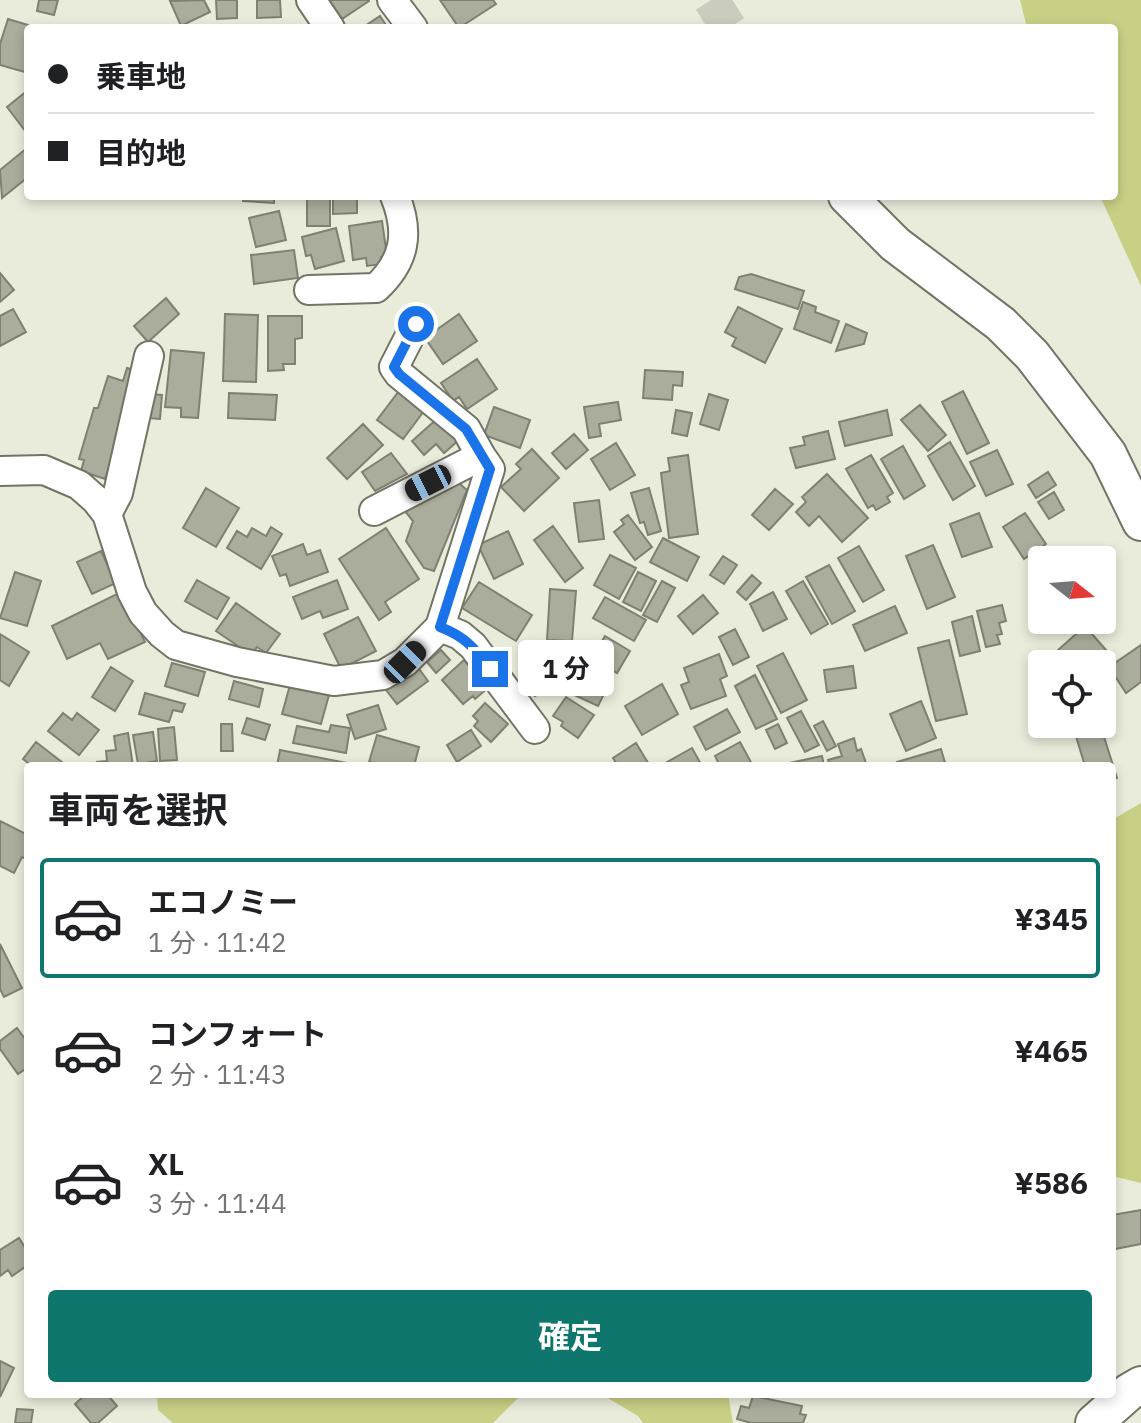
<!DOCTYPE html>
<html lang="ja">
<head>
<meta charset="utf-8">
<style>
  :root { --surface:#fff; --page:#f6f6f6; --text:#202124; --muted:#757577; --line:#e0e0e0; --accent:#0f766e }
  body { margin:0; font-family:"IBM Plex Sans","Noto Sans JP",sans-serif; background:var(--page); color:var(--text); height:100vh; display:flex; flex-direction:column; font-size:30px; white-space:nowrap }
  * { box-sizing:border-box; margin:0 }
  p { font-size:26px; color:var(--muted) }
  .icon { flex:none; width:44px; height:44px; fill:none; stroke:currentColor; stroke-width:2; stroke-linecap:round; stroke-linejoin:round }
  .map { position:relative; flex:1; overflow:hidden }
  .sheet { position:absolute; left:24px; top:762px; width:1092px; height:636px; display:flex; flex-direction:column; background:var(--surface); border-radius:8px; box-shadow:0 4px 12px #0003 }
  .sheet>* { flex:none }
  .hud { position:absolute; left:24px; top:24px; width:1094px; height:176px; border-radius:8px; box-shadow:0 4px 12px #0003; display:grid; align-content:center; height:176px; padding:0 24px; background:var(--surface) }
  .needle { width:52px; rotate:107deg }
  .buttons { position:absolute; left:1028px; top:546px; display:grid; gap:16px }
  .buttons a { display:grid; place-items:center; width:88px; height:88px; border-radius:8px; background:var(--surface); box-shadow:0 4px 12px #0003; font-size:40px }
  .end { position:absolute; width:36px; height:36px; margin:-18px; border:10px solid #1a73e8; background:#fff; box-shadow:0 0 0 4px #fff }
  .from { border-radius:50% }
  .bubble { position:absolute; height:56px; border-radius:8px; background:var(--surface); box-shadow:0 4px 12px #0003; font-size:26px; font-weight:700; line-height:56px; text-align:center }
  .car { position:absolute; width:24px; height:48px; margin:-24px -12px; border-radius:10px; box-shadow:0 0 6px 2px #0007; background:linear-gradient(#222 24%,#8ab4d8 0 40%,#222 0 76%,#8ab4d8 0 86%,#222 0) }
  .hud b { display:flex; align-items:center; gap:28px; height:76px; font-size:30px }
  .hud b+b { border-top:2px solid var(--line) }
  .hud i { width:20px; height:20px; background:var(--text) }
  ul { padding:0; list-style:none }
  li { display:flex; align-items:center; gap:24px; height:120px; margin:0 16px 12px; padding:0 8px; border:4px solid transparent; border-radius:8px }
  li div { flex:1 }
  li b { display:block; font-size:30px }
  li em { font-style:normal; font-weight:700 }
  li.on { border-color:var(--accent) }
  li>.icon { width:72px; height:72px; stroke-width:1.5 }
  h2 { padding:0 24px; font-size:36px; line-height:96px }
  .button { display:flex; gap:16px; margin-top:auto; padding:16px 24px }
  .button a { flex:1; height:92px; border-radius:8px; background:var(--accent); color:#fff; font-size:32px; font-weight:700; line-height:92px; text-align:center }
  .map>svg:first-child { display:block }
  .green { fill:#cacf86 }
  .building { fill:#aaac9c; stroke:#7f8071; stroke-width:2 }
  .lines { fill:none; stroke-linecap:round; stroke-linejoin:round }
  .tertiary-tunnel { stroke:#caccbd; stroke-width:36; stroke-dasharray:36 18; stroke-linecap:butt }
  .minor-casing { stroke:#727465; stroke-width:32 }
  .tertiary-casing { stroke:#727465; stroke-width:40 }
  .minor { stroke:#fff; stroke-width:28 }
  .tertiary { stroke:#fff; stroke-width:36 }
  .route { stroke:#1a73e8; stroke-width:10 }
</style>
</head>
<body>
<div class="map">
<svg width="1141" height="1423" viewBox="0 0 1141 1423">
  <rect width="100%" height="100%" fill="#eaecdb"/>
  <path class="green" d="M1020,0H1141V286L1100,196H1114V28H1027Z
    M1141,803V1183L1112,1176V820Z
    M157,1394H522L493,1423H173L158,1410Z
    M601,1394H728L733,1423H643L638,1416Z"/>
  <path class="building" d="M39,0H58L54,15L37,11Z
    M204,0L210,12L181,26L170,1Z
    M216,0H237V18L217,19Z
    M257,0H280L281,17L257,18Z
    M329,0H369V1L342,19Z
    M440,0H493L496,4L459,28Z
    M380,16L388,28H362Z
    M8,19L38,28H28V73L0,65V44Z
    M28,90V131L26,132L7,107Z
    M27,148L28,177L2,198L0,170Z
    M243,196H274V203L243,201Z
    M307,196H330V226H307Z
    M333,196H357V213L333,214Z
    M279,211L286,240L256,247L249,218Z
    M382,221L387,256L381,257L382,264L367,266L366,258L353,260L349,226Z
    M336,228L344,261L315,269L311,255L306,256L302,237Z
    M294,250L298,278L254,284L251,255Z
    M0,273L14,290L0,302Z
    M751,274L804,291L798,309L735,289L739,277Z
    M166,298L179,314L148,342L134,326Z
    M803,302L816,307L815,312L839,321L831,343L794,329Z
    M738,307L782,329L765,363L732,346L736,338L725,332Z
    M13,309L26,332L0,346V316Z
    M225,314L258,315L256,382L223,381Z
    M459,314L477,341L443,364L425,338Z
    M268,316H302V338L295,339V364H283L284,370L268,371Z
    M846,324L867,333L864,344L836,351Z
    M171,350L204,353L198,418L181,417V408L165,407Z
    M477,359L497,389L467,409L459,397L453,401L441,383Z
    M127,368L134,370L115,470L109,468L105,479L81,471L84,460L79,459L94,408H98L108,376L123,381Z
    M645,370L683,372L682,386L673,385L672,400L643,398Z
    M402,387L427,407L403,439L377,420Z
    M963,391L989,443L967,454L942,402Z
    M229,393L277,395L275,420L228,418Z
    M151,394L162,395L160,419L149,418Z
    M709,394L728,400L719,430L700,424Z
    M618,402L621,420L599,424L601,436L589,438L584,407Z
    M920,405L946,435L928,451L901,420Z
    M494,407L530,420L520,448L484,435Z
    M676,410L692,413L687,436L672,433Z
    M887,410L892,435L845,446L839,422Z
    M438,418L458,441L444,453L436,444L424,455L412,441Z
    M363,424L383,445L347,479L327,458Z
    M828,431L835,459L796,468L790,448L805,445L803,437Z
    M574,434L588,450L566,469L552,453Z
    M950,442L975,486L953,500L928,456Z
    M616,443L635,475L610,490L591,459Z
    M903,446L925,486L904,499L881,459Z
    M532,449L559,478L524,511L501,487L521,469L516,464Z
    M997,450L1013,484L986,496L970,462Z
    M391,453L407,474L375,491L362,472Z
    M688,455L698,534L669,538L661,473L670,471L668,458Z
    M871,455L893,493L887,497L890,502L876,510L873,505L868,508L846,469Z
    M1048,472L1056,485L1036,498L1028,485Z
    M827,474L868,518L842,542L819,516L809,526L796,512L806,502L802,497Z
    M453,478L467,490L434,571L424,568L406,541L413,521L400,505Z
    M206,488L239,508L216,547L183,528Z
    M649,488L661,531L648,535L644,522L640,523L631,493Z
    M775,489L793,504L769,530L752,515Z
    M1054,492L1064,510L1049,519L1038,502Z
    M599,500L604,539L579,542L574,503Z
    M979,513L992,547L962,557L950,524Z
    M1025,513L1046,544L1024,559L1003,527Z
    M628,515L652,547L635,560L614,532L624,524L621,520Z
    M553,526L583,568L565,582L534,540Z
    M271,527L282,534L261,569L227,548L237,531L247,537L252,528L266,536Z
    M386,528L419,579L385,602L391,612L379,620L339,559Z
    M508,531L523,564L494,579L478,545Z
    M663,538L699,557L687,581L650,562Z
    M303,544L307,555L320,550L328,572L290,586L286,574L280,576L272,556Z
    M933,545L955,597L927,609L906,556Z
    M859,546L884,590L863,602L838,558Z
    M101,551L116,583L92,594L77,562Z
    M610,555L636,568L619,599L594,585Z
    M723,556L737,565L724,584L710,575Z
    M829,565L855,611L832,624L806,577Z
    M15,572L41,581L27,626L0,618Z
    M638,572L656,581L641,611L623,602Z
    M752,575L761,583L746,600L737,592Z
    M197,580L229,598L217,619L185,601Z
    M337,580L348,609L323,618L320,611L302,619L293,597Z
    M662,581L675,588L657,622L643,615Z
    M803,581L828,624L811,634L786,591Z
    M479,582L532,615L516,641L462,608Z
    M550,589L576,591L572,641L547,640Z
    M121,592L145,642L108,659L100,643L67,659L52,626Z
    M773,592L787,619L763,631L750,604Z
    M703,595L718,613L693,634L678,616Z
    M605,597L646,620L634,641L593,618Z
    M1036,597H1042V620H1078L1079,624L1039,628Z
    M236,603L280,634L266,653L257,647L251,655L216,631Z
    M1002,605L1006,621L999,623L1002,634L997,635L1000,644L986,647L977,611Z
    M895,606L907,633L865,651L853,625Z
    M972,616L980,651L960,656L952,622Z
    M358,617L376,651L341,669L324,634Z
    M1085,626L1106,650L1090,664H1053L1048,659Z
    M735,629L749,657L733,665L719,637Z
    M0,634L29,652L9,686L0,680Z
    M605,636L630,651L617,673L592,658Z
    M949,640L967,714L936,721L918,648Z
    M546,645L566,674L535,696L519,672L531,665L526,658Z
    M1141,645V682L1126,693L1109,667Z
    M441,650L450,660L436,673L427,662Z
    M783,653L807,700L781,713L757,666Z
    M719,654L727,676L720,679L726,696L691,709L681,685L689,682L684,668Z
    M464,660L488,688L475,699L473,696L463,704L442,680Z
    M172,663L205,672L198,696L165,686Z
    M417,666L428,681L397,704L386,690Z
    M853,666L856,688L827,692L824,670Z
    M111,667L133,681L115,711L92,697Z
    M584,668L611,680L598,706L572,694Z
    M755,675L777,719L756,729L735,686Z
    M234,681L263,689L259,707L229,699Z
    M662,684L678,714L642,735L625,706Z
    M290,685L329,695L321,724L282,714Z
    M145,693L185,704L182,712L173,710L169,722L139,714Z
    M566,697L594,715L578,738L561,726L563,722L553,716Z
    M921,701L936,738L906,751L890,714Z
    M485,703L508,724L491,742L474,726L478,721L473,716Z
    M378,705L386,729L355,739L347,715Z
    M727,709L740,732L706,750L694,727Z
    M801,711L819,745L805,752L787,718Z
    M63,713L72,720L77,713L99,730L79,755L48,731Z
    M247,718L270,725L265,740L242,733Z
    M823,721L836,746L827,751L814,726Z
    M221,724H232L233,751H221Z
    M778,724L787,743L775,749L766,730Z
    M1100,724L1117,778L1112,780V766H1085L1075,733Z
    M331,725L350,728L346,753L293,743L297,726L329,732Z
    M174,727L177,760L160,761L158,729Z
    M471,730L481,746L457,762L447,745Z
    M153,732L157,761L138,764L133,735Z
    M128,733L133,766H98L97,762L107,761L106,751L116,750L114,736Z
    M377,735L419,747L414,766H382L369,762Z
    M854,738L857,751L861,749L867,766H830L828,760L842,756L838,744Z
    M36,742L67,766H32L23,759Z
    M740,742L753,766H720L715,756Z
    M636,743L650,766H618L613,758Z
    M692,748L702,766H660Z
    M941,749L946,766H898L897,762Z
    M280,750L347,763L346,766H277Z
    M822,756L824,766H786L785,764Z
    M0,821L28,835V860L22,857L14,873L0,866Z
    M0,944L22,988L4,997L0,989Z
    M17,1028L28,1043V1067L18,1074L0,1049V1041Z
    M1141,1210V1244L1115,1249L1112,1242V1215Z
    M19,1238L28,1252V1265L12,1276L8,1270L0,1276V1250Z
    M0,1361L14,1368L0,1397Z
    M86,1394H107L117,1406L98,1423H91L75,1404Z
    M753,1396L802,1406L800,1414L806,1415L803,1423H751L737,1419L741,1406L749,1408Z
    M17,1409L33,1410L31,1423H15Z"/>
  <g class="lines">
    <path class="tertiary-tunnel" d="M711,0L729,28"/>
    <g class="minor-casing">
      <path id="minor" d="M311,0L330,28
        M392,0L413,28
        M309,290L376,288C405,261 410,233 395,196
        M416,324L394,367L399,374L466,429L481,456
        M0,471L44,470L79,485L96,500L107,514L132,592L143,613L162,634L176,645L237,662L334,681L383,675L405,662L440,627L460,635L473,646L535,729
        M374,511L481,456L490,469L440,627
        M107,514L118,493L149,356"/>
    </g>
    <g class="tertiary-casing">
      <path id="tertiary" d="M847,196L895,244L1001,324L1032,355L1108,454L1141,522
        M1094,1423L1129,1392L1141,1385"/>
    </g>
    <use href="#minor" class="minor"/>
    <use href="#tertiary" class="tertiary"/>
  </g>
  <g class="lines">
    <path class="route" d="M416,324L394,367L399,374L466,429L490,469L440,627C464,636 475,648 490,669"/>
  </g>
</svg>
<div class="buttons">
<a><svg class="needle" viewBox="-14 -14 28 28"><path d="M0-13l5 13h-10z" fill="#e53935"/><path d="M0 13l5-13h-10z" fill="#757577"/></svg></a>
<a><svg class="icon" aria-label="locate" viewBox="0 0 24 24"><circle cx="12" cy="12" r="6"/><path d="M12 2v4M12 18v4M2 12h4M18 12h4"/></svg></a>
</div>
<i class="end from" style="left:416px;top:324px"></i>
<i class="end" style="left:490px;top:669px"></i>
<div class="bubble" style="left:518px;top:640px;width:96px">1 分</div>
<i class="car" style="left:428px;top:483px;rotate:243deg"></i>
<i class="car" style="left:405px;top:662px;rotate:45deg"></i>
<div class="hud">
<b><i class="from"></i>乗車地</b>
<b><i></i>目的地</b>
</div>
<section class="sheet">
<h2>車両を選択</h2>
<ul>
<li class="on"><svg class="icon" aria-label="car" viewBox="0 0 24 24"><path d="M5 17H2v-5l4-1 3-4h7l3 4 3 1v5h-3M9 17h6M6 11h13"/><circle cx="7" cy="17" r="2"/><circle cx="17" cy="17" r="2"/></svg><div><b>エコノミー</b><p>1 分 · 11:42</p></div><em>¥345</em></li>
<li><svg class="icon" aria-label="car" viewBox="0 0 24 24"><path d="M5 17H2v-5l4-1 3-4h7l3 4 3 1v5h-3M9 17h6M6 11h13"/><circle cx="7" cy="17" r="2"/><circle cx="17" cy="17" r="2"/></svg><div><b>コンフォート</b><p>2 分 · 11:43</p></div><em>¥465</em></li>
<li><svg class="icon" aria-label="car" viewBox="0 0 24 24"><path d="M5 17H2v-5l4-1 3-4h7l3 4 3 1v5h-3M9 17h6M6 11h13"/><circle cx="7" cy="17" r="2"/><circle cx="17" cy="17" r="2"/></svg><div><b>XL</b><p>3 分 · 11:44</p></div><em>¥586</em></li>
</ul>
<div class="button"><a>確定</a></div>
</section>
</div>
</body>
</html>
